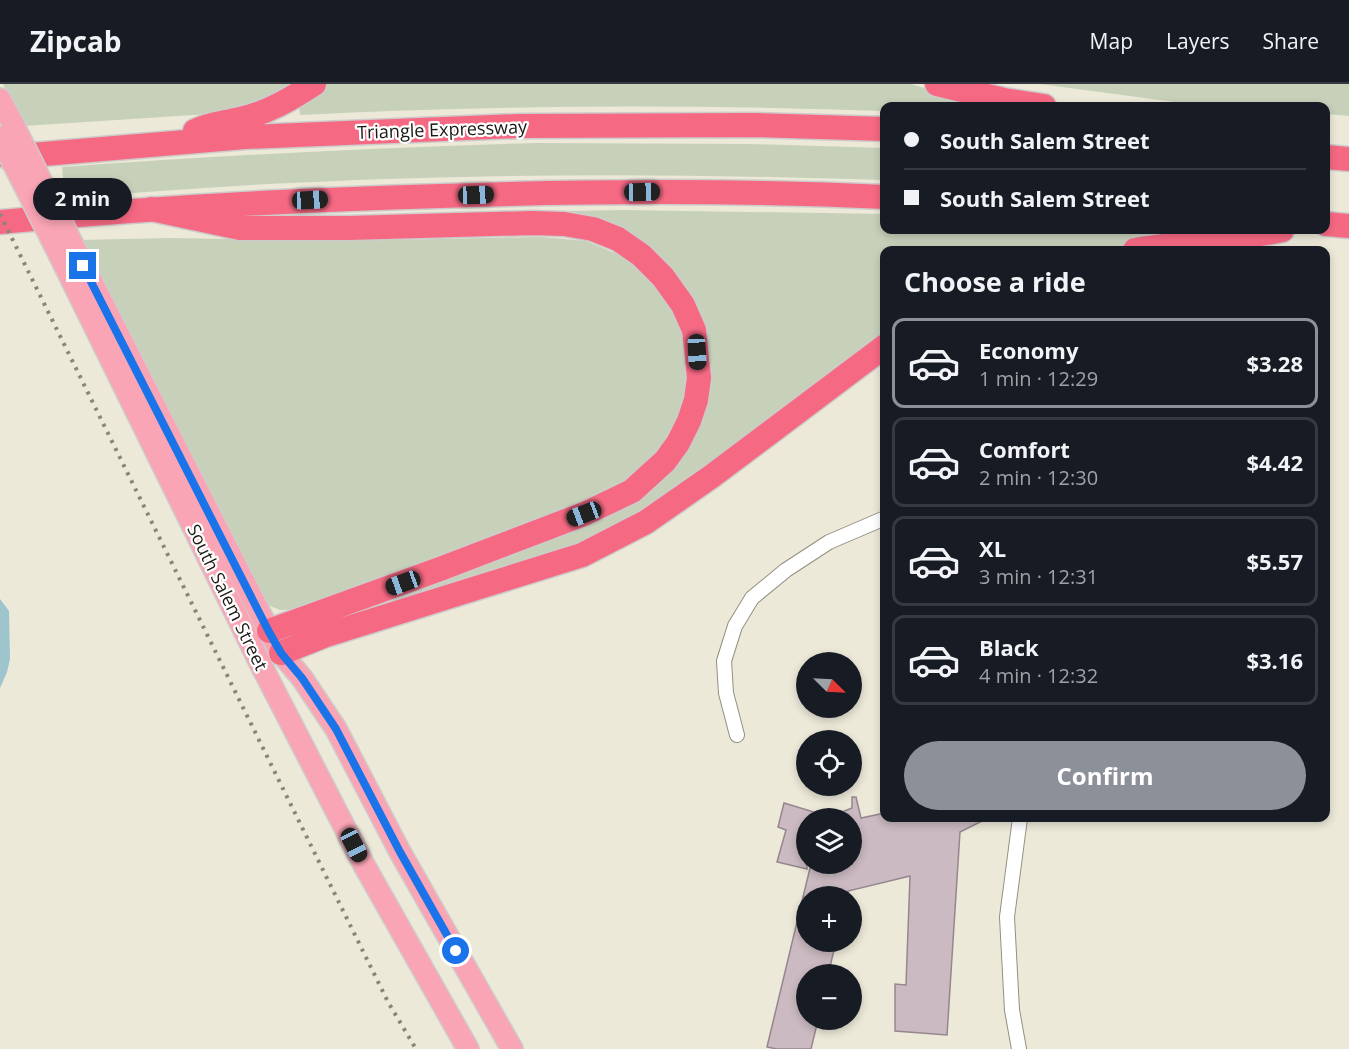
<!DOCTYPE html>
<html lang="en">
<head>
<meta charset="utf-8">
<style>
  :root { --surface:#171b24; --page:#242831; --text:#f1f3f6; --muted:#9ea1a6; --line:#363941; --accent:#8c9099 }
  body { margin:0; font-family:"Open Sans",sans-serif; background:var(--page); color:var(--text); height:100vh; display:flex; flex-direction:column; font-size:22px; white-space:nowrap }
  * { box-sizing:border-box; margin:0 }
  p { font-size:20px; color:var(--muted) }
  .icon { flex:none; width:33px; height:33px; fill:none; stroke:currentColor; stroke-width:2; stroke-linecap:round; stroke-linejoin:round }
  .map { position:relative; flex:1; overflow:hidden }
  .panel { position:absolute; left:880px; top:162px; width:450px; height:576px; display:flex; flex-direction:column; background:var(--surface); border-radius:12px; box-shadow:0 3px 9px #0003 }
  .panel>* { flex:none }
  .top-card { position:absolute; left:880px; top:18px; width:450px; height:132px; border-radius:12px; box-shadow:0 3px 9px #0003; display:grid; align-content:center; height:132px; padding:0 24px; background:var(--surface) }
  .needle { width:39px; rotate:114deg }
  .tools { position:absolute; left:796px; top:568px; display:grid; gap:12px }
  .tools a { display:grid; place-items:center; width:66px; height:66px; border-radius:50%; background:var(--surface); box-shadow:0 3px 9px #0003; font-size:30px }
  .end { position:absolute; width:27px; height:27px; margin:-14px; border:8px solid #1a73e8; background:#fff; box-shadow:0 0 0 3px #fff }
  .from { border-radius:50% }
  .bubble { position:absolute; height:42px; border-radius:21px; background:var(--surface); box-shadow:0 3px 9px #0003; font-size:20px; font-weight:700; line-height:42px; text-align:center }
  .car { position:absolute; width:18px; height:36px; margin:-18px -9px; border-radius:8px; box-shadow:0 0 4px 2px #0007; background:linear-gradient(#222 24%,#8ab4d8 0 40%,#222 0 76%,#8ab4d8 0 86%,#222 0) }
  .top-card b { display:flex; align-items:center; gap:21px; height:57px; font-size:22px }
  .top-card b+b { border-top:2px solid var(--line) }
  .top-card i { width:15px; height:15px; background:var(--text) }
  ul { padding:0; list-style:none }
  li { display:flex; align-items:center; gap:18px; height:90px; margin:0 12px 9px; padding:0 12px; border:3px solid var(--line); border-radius:12px }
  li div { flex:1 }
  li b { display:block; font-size:22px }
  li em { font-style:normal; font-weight:700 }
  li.current { border-color:var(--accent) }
  li>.icon { width:54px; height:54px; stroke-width:1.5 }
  h2 { padding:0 24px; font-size:27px; line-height:72px }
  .button { display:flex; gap:12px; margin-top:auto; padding:12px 24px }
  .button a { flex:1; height:69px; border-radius:36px; background:var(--accent); color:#fff; font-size:24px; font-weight:700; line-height:69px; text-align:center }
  header { display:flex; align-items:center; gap:36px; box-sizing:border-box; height:84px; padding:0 30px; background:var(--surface); border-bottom:2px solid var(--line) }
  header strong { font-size:28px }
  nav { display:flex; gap:33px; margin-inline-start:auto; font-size:21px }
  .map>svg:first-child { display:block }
  .green { fill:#c7d1ba }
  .water { fill:#9ec4ce }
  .building { fill:#cbbac1; stroke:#96868d; stroke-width:1.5 }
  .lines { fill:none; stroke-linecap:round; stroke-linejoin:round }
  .street-casing { stroke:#939081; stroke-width:16 }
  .primary-casing { stroke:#cdcccb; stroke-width:24 }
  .highway-casing { stroke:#cdcccb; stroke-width:27 }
  .street { stroke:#fff; stroke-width:14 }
  .primary { stroke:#faa5b5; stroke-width:21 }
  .highway { stroke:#f66983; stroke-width:24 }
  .rail { stroke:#88867b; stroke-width:4; stroke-dasharray:3 6; stroke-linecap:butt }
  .primary-bridge-casing { stroke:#cdcccb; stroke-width:24; stroke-linecap:butt }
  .primary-bridge { stroke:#faa5b5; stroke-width:21 }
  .route { stroke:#1a73e8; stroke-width:8 }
  .labels { text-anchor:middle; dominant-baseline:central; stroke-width:4.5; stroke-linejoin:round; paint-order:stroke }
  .street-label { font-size:18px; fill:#1a1914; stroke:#fff }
</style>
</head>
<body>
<header>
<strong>Zipcab</strong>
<nav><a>Map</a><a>Layers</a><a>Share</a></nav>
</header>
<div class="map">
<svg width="1349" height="965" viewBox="0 0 1349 965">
  <rect width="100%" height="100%" fill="#ece9d9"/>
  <path class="green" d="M3,0H301L240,28L24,42Z
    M326,0H911L940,9L997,22H885V27C690,20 495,21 300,31L299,21Z
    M1040,0H1349V32L1326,30V22H1204Z
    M535,59L750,60L885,64V96C695,90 504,89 314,98C231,101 148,108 65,114L62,83C220,71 377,64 535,59Z
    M624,126L885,130V146H1173L1174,154L1096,166H885V255L775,335L601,454L421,514L417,504L592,435L698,335L688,213L564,132V127Z
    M540,153L586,157L617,170L644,189L666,215L685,246L689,313L678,347L630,401L301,525L280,526L263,519L80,156L169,154L343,157Z"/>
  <path class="water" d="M0,515L9,527L10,575L7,588L0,604Z"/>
  <path class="building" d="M852,713H856L861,734L885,729V734H988L960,748L947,951L895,947V900L906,901L910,792L848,807L847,813H803L811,780H852V735H807V785L777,778L786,746L778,743L784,719L830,733L852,724Z
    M803,813L807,814V858H836L828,891H807V936H818L811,965H777L767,963Z"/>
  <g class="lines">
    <g class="street-casing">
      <path id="street" d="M737,651L726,609L724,577L735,542L752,514L786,486L829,458L885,434
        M1019,965L1012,926L1007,833L1020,734"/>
    </g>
    <g class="primary-casing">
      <path id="primary" d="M0,15L13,40
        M73,161L269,547L281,569L302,594L336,645L400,768L512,965
        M55,162L259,577L364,781L468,965"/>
    </g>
    <g class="highway-casing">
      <path id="highway" d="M937,0L1004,16L1044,22
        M195,47C209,40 224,39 240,35C267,29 291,15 314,0
        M8,73L245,53L519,42L752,41L885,45
        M1326,73L1349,75
        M151,125L240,144H349L532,139L564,140L593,145L618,155L641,171L663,193L683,221L694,246L699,294L696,316L689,337L678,359L665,377L632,407L584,430L440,485L269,547
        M0,138C146,124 293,116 440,112C588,107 737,106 885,113
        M1326,140L1349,142
        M1135,166C1184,158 1234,157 1282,146
        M281,569L326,551L582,471L646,438L712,392L885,262"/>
    </g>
    <use href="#street" class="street"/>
    <use href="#primary" class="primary"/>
    <use href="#highway" class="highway"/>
    <path class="rail" d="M0,130L388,918L416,965"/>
    <g class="primary-bridge-casing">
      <path id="primary-bridge" d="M13,40L73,161
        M0,53L55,162"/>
    </g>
    <use href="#primary-bridge" class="primary-bridge"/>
  </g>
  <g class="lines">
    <path class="route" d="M83,182L269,548L281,569L302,594L336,645L400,768L456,867"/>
  </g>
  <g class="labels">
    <g class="street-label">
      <text transform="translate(442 45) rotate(-2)">Triangle Expressway</text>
      <text transform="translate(228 513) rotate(64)">South Salem Street</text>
    </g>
  </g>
</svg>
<div class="tools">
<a><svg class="needle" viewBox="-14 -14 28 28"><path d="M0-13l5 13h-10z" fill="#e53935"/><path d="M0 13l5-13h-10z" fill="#9ea1a6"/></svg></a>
<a><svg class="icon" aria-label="locate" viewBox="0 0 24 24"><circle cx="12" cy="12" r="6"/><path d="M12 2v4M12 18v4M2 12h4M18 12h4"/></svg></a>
<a><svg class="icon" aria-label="layers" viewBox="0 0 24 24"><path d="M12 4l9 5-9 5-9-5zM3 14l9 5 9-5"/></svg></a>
<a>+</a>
<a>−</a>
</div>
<i class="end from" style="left:456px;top:867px"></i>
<i class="end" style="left:83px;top:182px"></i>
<div class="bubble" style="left:33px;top:94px;width:99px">2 min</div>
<i class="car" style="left:642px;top:108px;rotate:89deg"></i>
<i class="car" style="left:476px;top:111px;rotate:88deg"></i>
<i class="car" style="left:310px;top:116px;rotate:87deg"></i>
<i class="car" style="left:697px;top:268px;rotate:177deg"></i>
<i class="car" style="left:584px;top:430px;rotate:249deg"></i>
<i class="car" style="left:403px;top:499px;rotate:250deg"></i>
<i class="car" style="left:354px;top:761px;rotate:153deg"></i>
<div class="top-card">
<b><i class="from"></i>South Salem Street</b>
<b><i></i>South Salem Street</b>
</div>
<section class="panel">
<h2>Choose a ride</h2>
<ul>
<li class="current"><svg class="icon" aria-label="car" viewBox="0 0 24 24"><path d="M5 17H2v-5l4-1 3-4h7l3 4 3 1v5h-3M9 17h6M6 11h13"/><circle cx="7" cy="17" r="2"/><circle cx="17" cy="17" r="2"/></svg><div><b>Economy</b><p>1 min · 12:29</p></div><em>$3.28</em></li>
<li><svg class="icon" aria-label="car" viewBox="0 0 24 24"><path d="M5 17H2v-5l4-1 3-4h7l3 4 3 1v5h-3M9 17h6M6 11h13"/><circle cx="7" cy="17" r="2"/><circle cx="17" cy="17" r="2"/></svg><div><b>Comfort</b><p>2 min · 12:30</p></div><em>$4.42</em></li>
<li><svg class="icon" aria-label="car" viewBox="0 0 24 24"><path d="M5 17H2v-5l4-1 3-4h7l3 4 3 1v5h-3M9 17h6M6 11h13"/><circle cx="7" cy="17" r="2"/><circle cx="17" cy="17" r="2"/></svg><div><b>XL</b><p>3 min · 12:31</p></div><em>$5.57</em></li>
<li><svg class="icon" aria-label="car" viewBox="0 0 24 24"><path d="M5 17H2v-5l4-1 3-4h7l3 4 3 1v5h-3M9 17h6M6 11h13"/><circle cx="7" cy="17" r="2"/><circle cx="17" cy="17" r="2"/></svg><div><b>Black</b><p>4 min · 12:32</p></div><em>$3.16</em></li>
</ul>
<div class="button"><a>Confirm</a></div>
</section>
</div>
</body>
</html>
